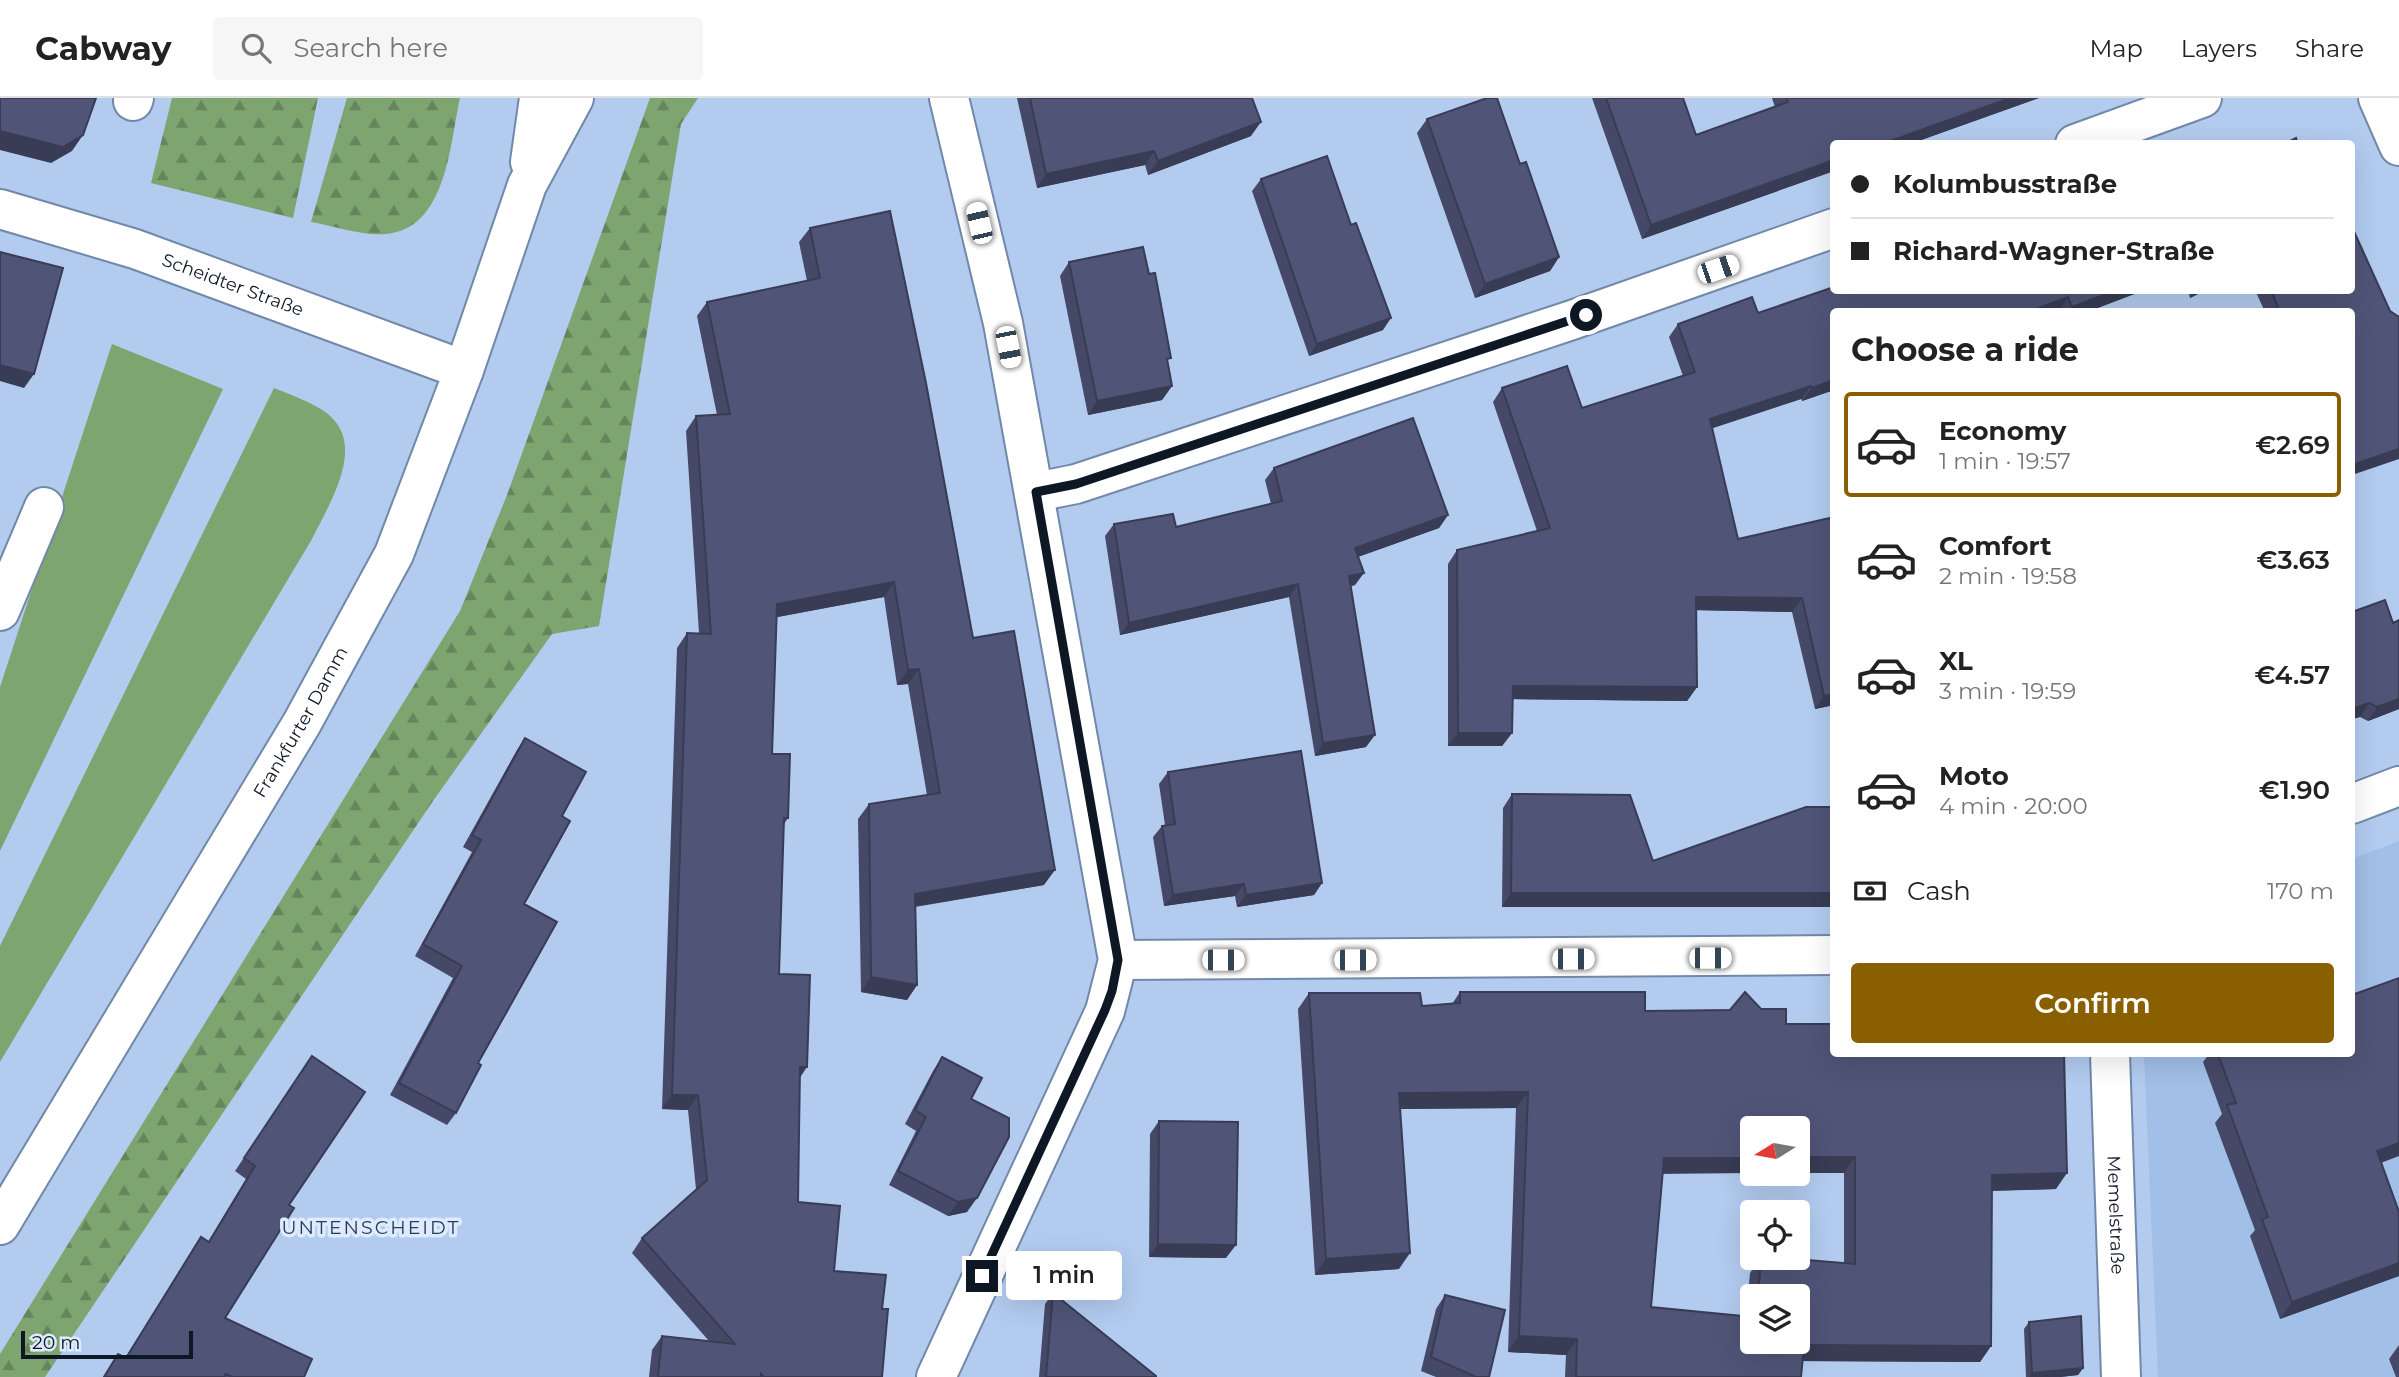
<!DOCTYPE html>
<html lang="en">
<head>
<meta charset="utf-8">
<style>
  :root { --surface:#fff; --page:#f6f6f6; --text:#222; --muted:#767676; --line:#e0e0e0; --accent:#8a5f00 }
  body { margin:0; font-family:Montserrat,sans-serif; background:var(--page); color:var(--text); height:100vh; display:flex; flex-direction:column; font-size:26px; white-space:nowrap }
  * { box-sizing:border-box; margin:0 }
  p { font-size:23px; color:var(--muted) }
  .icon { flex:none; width:38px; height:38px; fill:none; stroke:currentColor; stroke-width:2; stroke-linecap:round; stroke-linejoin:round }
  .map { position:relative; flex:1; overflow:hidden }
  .sheet { position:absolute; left:1830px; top:210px; width:525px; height:749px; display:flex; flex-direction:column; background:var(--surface); border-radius:7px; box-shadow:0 7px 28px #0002 }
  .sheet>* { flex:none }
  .hud { position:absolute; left:1830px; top:42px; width:525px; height:154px; border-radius:7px; box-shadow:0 7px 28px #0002; display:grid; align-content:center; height:154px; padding:0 21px; background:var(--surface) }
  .needle { width:46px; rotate:259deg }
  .buttons { position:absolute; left:1740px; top:1018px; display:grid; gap:14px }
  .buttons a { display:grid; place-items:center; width:70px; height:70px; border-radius:7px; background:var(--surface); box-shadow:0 7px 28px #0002; font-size:35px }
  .scale { position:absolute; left:21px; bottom:18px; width:172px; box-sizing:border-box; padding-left:7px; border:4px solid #0e1724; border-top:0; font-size:19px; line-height:24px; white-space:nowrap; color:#0e1724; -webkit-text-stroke:5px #deebfe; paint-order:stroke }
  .end { position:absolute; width:32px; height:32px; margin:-16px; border:9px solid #0e1724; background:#fff; box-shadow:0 0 0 4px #fff }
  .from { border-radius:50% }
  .bubble { position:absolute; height:49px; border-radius:7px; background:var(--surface); box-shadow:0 7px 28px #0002; font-size:23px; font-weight:600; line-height:49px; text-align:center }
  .car { position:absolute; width:21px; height:42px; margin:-21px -10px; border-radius:9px; box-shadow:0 0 5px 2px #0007; background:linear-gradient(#fff 24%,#345 0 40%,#fff 0 76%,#345 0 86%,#fff 0) }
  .hud b { display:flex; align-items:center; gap:24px; height:66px; font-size:26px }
  .hud b+b { border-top:2px solid var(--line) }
  .hud i { width:18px; height:18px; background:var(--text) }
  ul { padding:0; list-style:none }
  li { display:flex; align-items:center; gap:21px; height:105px; margin:0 14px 10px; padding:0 7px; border:4px solid transparent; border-radius:7px }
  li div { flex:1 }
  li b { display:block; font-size:26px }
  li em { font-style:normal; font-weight:600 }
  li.active { border-color:var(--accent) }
  li>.icon { width:63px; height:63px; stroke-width:1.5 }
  h2 { padding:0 21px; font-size:32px; line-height:84px }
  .pay { display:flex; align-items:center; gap:18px; height:77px; padding:0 21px; font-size:26px }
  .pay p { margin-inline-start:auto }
  .primary-button { display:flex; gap:14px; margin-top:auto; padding:14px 21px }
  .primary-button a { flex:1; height:80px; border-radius:7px; background:var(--accent); color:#fff; font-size:28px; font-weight:600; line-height:80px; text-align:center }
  header { display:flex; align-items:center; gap:42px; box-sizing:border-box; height:98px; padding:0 35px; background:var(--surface); border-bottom:2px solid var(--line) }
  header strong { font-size:33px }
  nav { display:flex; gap:38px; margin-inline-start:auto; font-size:24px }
  .search { width:490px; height:63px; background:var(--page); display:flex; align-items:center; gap:18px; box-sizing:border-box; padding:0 24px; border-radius:7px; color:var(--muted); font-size:26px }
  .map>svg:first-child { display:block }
  .built { fill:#a2bfe8 }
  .grass { fill:#7ea470 }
  .forest { fill:url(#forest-firs) }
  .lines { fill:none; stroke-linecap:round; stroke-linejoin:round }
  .street-casing { stroke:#7188a9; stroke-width:42 }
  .secondary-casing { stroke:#7188a9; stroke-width:42 }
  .primary-casing { stroke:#7188a9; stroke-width:42 }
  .street { stroke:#fff; stroke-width:38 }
  .secondary { stroke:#fff; stroke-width:38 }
  .primary { stroke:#fff; stroke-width:38 }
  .wall { fill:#454967; fill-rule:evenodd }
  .shaded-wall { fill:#383c54 }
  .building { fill:#505578; stroke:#383c54; stroke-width:2; fill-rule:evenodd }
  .route { stroke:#0e1724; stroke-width:9 }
  .labels { text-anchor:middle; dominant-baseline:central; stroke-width:7; stroke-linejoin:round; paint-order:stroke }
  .street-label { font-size:18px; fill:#0e1724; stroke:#deebfe }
  .neighbourhood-label { font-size:19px; letter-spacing:2px; fill:#283c5a; stroke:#deebfe }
</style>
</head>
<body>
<header>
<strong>Cabway</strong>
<div class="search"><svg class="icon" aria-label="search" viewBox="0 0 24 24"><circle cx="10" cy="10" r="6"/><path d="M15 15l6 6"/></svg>Search here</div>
<nav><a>Map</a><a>Layers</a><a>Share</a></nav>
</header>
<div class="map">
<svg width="2399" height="1279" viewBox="0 0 2399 1279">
  <defs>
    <pattern id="forest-firs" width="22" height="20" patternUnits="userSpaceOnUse" patternTransform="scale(1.75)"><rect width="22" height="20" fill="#7ea470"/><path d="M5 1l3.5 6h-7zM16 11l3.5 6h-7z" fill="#66855c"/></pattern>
  </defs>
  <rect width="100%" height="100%" fill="#b2cbef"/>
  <path class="built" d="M2399,743V1279H2158L2144,956H2352V761Z"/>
  <path class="grass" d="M112,246L223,291L0,753V589Z
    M274,290C289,296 305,302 319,310C372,340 331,402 312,441L0,964V848Z"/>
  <path class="forest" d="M172,0H318L293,120L151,85Z
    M347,0H460C450,44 447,132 385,136C362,138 334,128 311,124Z
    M650,0H698L681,26L599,528L552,536L433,703L45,1279H0V1256L460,513L507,397Z"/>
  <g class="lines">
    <g class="street-casing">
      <g id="street">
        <path d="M2378,0L2399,48"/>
        <path d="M133,3L134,0"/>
        <path d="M2075,46L2202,0"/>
        <path d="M1036,394L1076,386L1572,222L1834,130"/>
        <path d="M0,513L44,409"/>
        <path d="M2352,706L2399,688"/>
        <path d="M1118,862L1834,857"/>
        <path id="s1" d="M2110,956L2121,1279"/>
        <path d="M936,1279L1105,913L1118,862L1003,225L949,0"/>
      </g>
    </g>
    <g class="secondary-casing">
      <g id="secondary">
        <path id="s2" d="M0,111L135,151L464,272"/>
      </g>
    </g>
    <g class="primary-casing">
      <g id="primary">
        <path d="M530,64L539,0"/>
        <path id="s3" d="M0,1127L302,625L394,456L464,272L527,87L574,0"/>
      </g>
    </g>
    <use href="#street" class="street"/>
    <use href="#secondary" class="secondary"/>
    <use href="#primary" class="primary"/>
  </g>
  <path class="wall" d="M1017,0H1252L1251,38L1148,77L1145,67L1037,90Z
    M1592,0H1683L1696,37L1775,9L1772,0H2039L1910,46H1834V73L1642,141Z
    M1427,21L1520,66L1559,159L1550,173L1475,200L1417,35Z
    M1261,81L1351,127L1383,232L1309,258L1252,93Z
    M810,130L973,540L1044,787L915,809L917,887L907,902L861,894L858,721L869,706L927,697L908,586L897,587L884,499L777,519L772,656L788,720L784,726L779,876L800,980L798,1104L834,1173L882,1211V1279H649L652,1252L662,1238L709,1243L632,1155L642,1140L696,1091L688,1012L662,1011L677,550L687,535H699L686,333L696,318L717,317L697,218L707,204L807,183L799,144Z
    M1069,164L1167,265L1172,288L1162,302L1088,317L1060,178Z
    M1834,192H2138L2137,195L2087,214H1834V292L1802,303L1801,301L1712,330L1738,441L1834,437V607L1815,611L1792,514L1696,512L1697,589L1687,603L1513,601L1512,635L1502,648H1448V466L1457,452L1537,433L1493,304L1502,290L1582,310L1683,278L1669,239L1678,226L1758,215Z
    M2188,192H2206L2190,200Z
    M2255,192H2352V214H2265Z
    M1274,370L1448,417L1439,430L1358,459L1355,487L1351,488L1366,649L1315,658L1289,499L1120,537L1105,438L1114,426L1176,429L1271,406L1265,382Z
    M2352,514L2393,525L2399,522V611L2368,623L2360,619L2352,621Z
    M525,640L562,718L524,806L478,965L456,1015L447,1027L390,997L453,880L415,858L472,754L463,749L517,652Z
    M1168,674L1322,785L1314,797L1237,809L1235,798L1164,808L1153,739L1162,728L1165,727L1159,686Z
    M1512,696L1653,763L1502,809L1503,710Z
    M1460,894L1645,913L1761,911L2056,1091L1992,1093L1991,1248L1980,1264L1803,1263L1801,1279H1565L1566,1257L1508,1254L1516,1010L1400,1011L1399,1171L1315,1177L1298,911L1309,895L1422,908L1452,906ZM1797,1031V1075H1844V1165L1783,1160H1760L1750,1175L1746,1218L1651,1209L1662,1076ZM1752,1199H1797L1752,1244Z
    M2209,956H2352L2381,1065L2399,1114V1178L2280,1221L2250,1138L2255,1132L2215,1025L2222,1016L2203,964Z
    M312,958L289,1107L225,1220L304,1279H103L118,1256L126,1259L201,1139L208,1144L246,1081L235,1073Z
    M942,959L971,1001L967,1114L948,1118L889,1087L916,1033L905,1026L933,973Z
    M1159,1023L1226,1160L1149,1159L1150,1036Z
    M1053,1195L1156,1279H1039L1045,1206Z
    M1445,1197L1489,1279H1436L1421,1273L1436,1211Z
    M2029,1224L2083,1270L2078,1277L2060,1279H2026L2024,1231Z
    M2399,1247V1279H2396L2389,1261Z"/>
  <path class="shaded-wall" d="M2010,0H2039L1910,46H1882Z
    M1261,24L1251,38L1148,77L1158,63Z
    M0,33L83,37L72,53L51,65L0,52Z
    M1154,53L1145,67L1037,90L1046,76Z
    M1834,62V73L1642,141L1651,127Z
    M1559,159L1550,173L1475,200L1485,186Z
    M2117,192H2138L2137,195L2087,214H2069L2072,209Z
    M2195,192H2206L2190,200Z
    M2068,199L2059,213L2057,214H2028Z
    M1391,220L1383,232L1309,258L1317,246Z
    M0,267L34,276L24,290L0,283Z
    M1834,282V292L1802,303L1812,290Z
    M1172,288L1162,302L1088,317L1097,303Z
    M1811,288L1801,301L1701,334L1710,321Z
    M2399,351V361L2352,377V367Z
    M1448,417L1439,430L1346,463L1355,450Z
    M1364,475L1355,487L1340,491L1349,478Z
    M894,484L884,499L767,521L777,506Z
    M1298,486L1289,499L1120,537L1129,525Z
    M1696,499L1802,500L1792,514L1687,512Z
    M919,571L908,586L897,587L908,572Z
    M1513,588L1697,589L1687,603L1504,601Z
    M1834,596V607L1815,611L1824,598Z
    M2399,601V611L2368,623L2377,609Z
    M2369,605L2360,619L2352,621V611Z
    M1458,635H1512L1502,648H1448Z
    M1375,637L1366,649L1315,658L1323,645Z
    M1055,772L1044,787L905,810L915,796Z
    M1322,785L1314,797L1237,809L1246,797Z
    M1244,786L1235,798L1164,808L1173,797Z
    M1511,795H1834V809H1502Z
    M871,879L917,887L907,902L861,894Z
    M800,969H807L797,984Z
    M1528,994L1516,1010L1388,1011L1399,995Z
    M672,997H698L688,1012L662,1011Z
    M2399,1045V1058L2365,1071L2377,1053Z
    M1797,1059H1855L1844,1075H1797Z
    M1664,1060H1752V1075L1652,1076Z
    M2067,1075L2056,1091L1981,1093L1992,1077Z
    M977,1100L967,1114L948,1118L958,1104Z
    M1158,1146L1236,1147L1226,1160L1149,1159Z
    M1410,1155L1399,1171L1315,1177L1326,1161Z
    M2399,1165V1178L2280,1221L2292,1204Z
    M1519,1238L1577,1241L1566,1257L1508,1254Z
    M1804,1247L1991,1248L1980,1264L1793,1263Z
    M2083,1270L2078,1277L2060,1279H2029L2032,1275Z"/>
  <path class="building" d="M0,0H96L83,37L63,49L0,33Z
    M1030,0H1252L1261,24L1158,63L1154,53L1046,76Z
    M1487,0H1497L1520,66L1526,64L1559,159L1485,186L1427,21Z
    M1606,0H1683L1696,37L1788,4L1786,0H2010L1882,46H1834V62L1651,127Z
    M2296,40L2298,46H2284Z
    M1327,58L1351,127L1356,125L1391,220L1317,246L1261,81Z
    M890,113L926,285L973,540L1014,533L1055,772L915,796L917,887L871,879L869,706L940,695L919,571L908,572L894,484L777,506L772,656H790L788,720H784L779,876L810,877L807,969H800L798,1104L840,1108L834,1173L886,1177L882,1211H888L882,1279H764L761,1276V1279H658L662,1238L735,1246L642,1140L707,1082L698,997H672L687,535L711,536L696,318L730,316L707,204L820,180L810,130Z
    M2352,129L2390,213L2399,219V351L2352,367V214H2280L2271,192H2352Z
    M1143,149L1149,176L1155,175L1171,260L1167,261L1172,288L1097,303L1069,164Z
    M0,154L63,170L34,276L0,267Z
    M1834,189V192H2117L2072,209L2068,199L2028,214H1834V282L1812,290L1811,288L1710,321L1738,441L1830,420L1834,437V596L1824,598L1802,500L1696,499L1697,589L1513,588L1512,635H1458L1457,452L1550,430L1502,290L1567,268L1582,310L1695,274L1678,226L1752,199L1758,215Z
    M1413,320L1448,417L1355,450L1364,475L1349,478L1375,637L1323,645L1298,486L1129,525L1114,426L1173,416L1176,429L1282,403L1274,370Z
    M2385,502L2393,525L2399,522V601L2377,609L2369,605L2352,611V514Z
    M525,640L586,674L562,718L570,723L524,806L557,824L478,965L481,967L456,1015L399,985L462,868L423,846L481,742L472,737Z
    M1301,653L1322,785L1246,797L1244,786L1173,797L1162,728L1175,726L1168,674Z
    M1512,696L1630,697L1653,763L1806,709H1834V795H1511Z
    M2399,880V1045L2377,1053L2399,1114V1165L2292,1204L2262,1121L2268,1119L2227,1007L2236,1005L2218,956H2352V897Z
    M1460,894H1645V913L1730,912L1745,894L1761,911H1786V926H1834V956H2064L2067,1075L1992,1077L1991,1248L1804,1247L1801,1279H1576L1577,1241L1519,1238L1528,994L1399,995L1410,1155L1326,1161L1309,895H1420L1422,908L1460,905ZM1752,1031H1797V1059H1855V1166L1783,1160H1761L1758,1199H1797V1244H1752V1219L1651,1209L1664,1060H1752Z
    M312,958L365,994L289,1107L294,1110L225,1220L312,1261L304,1279H232L226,1276L224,1279H104L118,1256L126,1260L201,1139L209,1144L255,1068L244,1060Z
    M942,959L982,980L971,1001L1009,1020V1039L977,1100L958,1104L898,1073L926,1019L915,1012Z
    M1159,1023L1238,1024L1236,1147L1158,1146Z
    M1053,1195L1156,1278V1279H1046Z
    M1445,1197L1505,1212L1489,1279H1476L1431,1259Z
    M2081,1218L2083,1270L2032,1275L2029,1224Z"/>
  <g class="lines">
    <path class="route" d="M982,1178L1105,912L1112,893L1118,862L1036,394L1076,386L1586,217"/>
  </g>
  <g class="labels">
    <g class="street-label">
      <text stroke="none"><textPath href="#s2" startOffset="245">Scheidter Straße</textPath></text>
      <text stroke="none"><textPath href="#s3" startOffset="586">Frankfurter Damm</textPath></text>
      <text stroke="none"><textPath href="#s1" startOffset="161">Memelstraße</textPath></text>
    </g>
    <g class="neighbourhood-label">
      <text x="371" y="1129">UNTENSCHEIDT</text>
    </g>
  </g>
</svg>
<div class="buttons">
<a><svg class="needle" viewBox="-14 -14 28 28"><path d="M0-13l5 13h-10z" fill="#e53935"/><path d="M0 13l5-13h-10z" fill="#767676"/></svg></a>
<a><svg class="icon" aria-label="locate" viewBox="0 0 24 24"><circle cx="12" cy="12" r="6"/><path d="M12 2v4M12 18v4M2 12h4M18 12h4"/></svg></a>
<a><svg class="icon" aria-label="layers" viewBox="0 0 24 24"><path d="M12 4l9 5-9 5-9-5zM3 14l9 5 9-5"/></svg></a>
</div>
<div class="scale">20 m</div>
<i class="end from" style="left:1586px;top:217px"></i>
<i class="end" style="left:982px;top:1178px"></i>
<div class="bubble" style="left:1006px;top:1153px;width:116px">1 min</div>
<i class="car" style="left:979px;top:125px;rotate:347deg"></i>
<i class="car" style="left:1718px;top:171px;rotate:71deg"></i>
<i class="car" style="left:1008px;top:249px;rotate:169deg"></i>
<i class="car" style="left:1710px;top:860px;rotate:90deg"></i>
<i class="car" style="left:1573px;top:861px;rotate:90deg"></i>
<i class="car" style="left:1223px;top:862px;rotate:90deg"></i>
<i class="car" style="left:1355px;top:862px;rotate:90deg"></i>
<div class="hud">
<b><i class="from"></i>Kolumbusstraße</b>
<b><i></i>Richard-Wagner-Straße</b>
</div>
<section class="sheet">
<h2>Choose a ride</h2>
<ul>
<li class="active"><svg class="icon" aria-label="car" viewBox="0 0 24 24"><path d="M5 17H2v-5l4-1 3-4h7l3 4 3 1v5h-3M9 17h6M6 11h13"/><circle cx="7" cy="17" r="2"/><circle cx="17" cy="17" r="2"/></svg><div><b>Economy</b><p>1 min · 19:57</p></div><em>€2.69</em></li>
<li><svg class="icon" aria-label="car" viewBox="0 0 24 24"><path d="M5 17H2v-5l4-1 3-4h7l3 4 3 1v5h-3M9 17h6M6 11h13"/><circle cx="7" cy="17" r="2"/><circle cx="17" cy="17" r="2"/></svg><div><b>Comfort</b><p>2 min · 19:58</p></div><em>€3.63</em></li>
<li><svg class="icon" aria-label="car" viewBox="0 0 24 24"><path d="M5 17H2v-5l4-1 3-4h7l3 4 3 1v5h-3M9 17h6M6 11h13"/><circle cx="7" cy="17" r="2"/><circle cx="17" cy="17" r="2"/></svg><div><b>XL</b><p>3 min · 19:59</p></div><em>€4.57</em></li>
<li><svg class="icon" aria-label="car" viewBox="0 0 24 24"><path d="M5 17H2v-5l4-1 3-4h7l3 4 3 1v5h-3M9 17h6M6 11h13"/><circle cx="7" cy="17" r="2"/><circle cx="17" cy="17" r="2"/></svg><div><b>Moto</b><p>4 min · 20:00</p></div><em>€1.90</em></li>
</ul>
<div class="pay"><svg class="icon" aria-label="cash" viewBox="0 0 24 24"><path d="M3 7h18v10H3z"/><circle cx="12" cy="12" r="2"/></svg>Cash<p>170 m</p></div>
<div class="primary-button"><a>Confirm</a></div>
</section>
</div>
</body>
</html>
